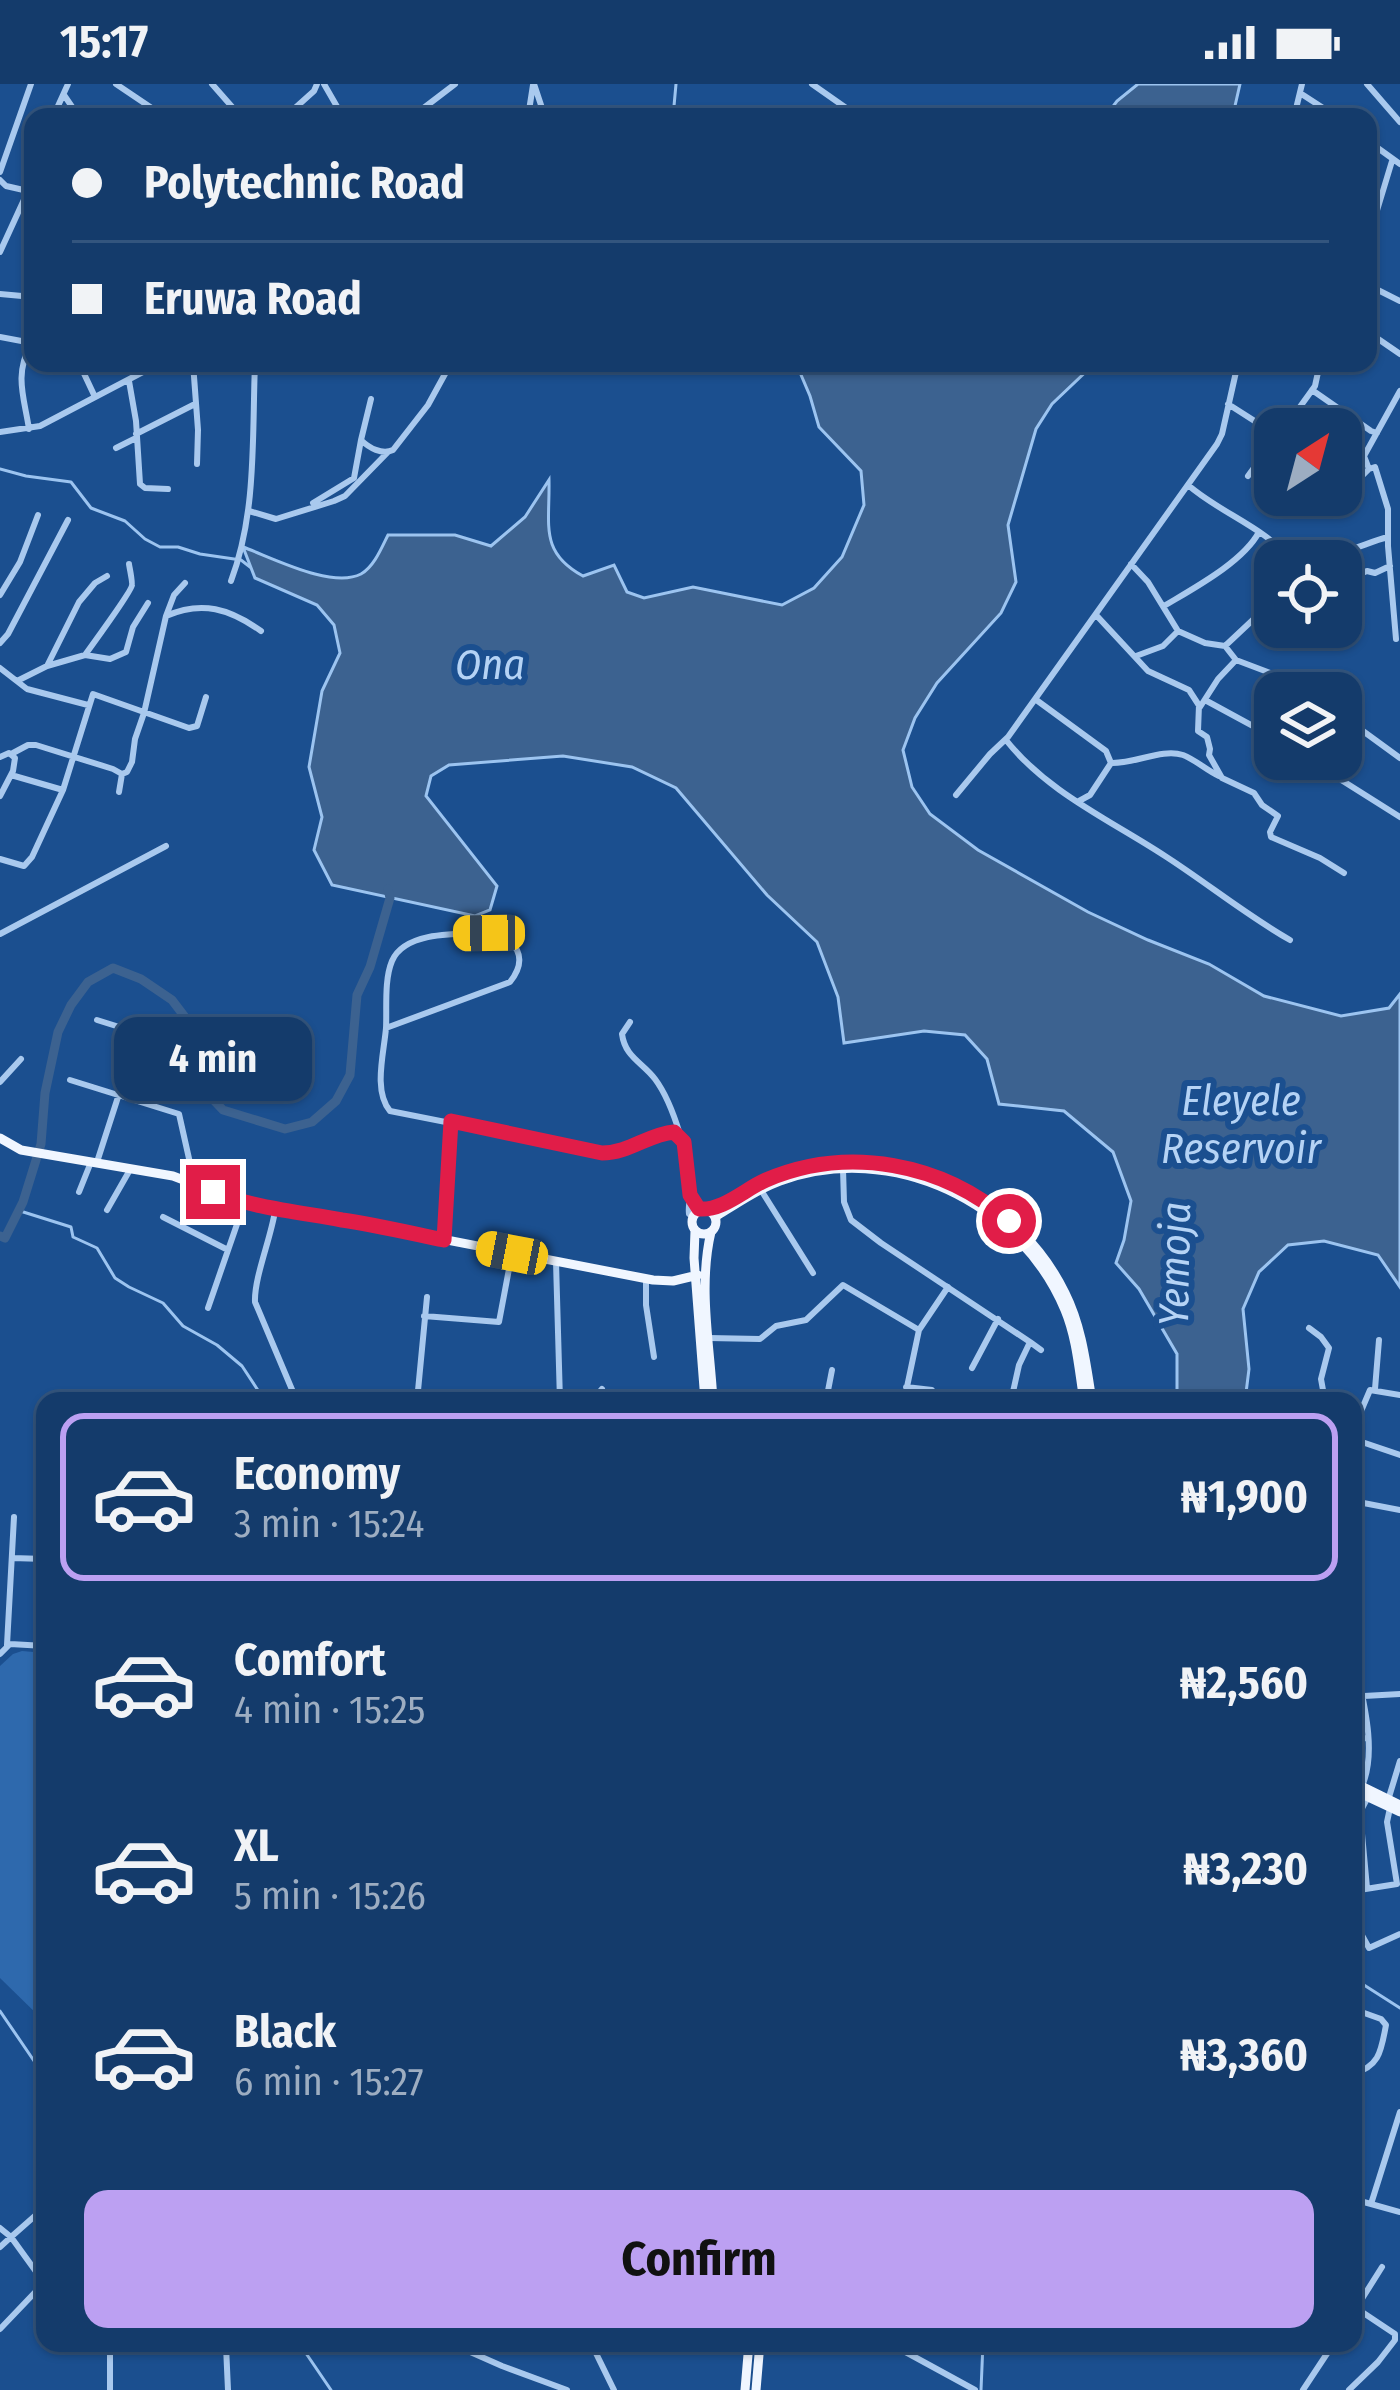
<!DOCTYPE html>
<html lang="en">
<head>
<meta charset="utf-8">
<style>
  :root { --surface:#143b6b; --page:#1d4271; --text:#f1f3f6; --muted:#9dadc1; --line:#33557e; --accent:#bca0f2 }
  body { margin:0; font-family:"Fira Sans Condensed",sans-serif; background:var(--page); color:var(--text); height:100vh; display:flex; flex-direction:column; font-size:45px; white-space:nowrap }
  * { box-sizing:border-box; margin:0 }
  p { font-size:39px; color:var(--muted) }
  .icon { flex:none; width:66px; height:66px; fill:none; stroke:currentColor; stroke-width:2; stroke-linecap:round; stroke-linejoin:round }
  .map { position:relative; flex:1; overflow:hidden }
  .details { position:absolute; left:36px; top:1308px; width:1326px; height:960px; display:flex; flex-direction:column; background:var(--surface); border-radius:24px; box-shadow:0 3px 9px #0004,0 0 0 3px var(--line) }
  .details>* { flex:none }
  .top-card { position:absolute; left:24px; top:24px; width:1353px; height:264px; border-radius:24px; box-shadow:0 3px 9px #0004,0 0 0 3px var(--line); display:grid; align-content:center; height:264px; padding:0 48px; background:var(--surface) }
  .needle { width:78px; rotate:36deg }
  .tools { position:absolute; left:1254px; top:324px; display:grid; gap:24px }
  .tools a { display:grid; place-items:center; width:108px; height:108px; border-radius:24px; background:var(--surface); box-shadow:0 3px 9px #0004,0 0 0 3px var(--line); font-size:60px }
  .end { position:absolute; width:54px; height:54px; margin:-27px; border:15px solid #e11d48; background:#fff; box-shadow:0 0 0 6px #fff }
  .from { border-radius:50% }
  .bubble { position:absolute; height:84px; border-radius:24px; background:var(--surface); box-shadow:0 3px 9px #0004,0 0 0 3px var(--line); font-size:39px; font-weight:700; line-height:84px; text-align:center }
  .car { position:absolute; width:36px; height:72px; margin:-36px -18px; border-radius:15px; box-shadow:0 0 9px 3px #0007; background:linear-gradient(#f5c518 24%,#345 0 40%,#f5c518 0 76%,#345 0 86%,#f5c518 0) }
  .top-card b { display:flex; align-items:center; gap:42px; height:114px; font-size:45px }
  .top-card b+b { border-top:3px solid var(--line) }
  .top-card i { width:30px; height:30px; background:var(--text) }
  ul { padding:21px 0 0; list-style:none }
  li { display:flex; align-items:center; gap:36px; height:168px; margin:0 24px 18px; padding:0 24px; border:6px solid transparent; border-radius:24px }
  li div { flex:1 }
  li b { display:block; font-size:45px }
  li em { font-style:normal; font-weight:700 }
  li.selected { border-color:var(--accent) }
  li>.icon { width:108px; height:108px; stroke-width:1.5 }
  .cta { display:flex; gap:24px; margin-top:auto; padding:24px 48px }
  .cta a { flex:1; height:138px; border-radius:24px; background:var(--accent); color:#111; font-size:48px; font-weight:700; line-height:138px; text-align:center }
  .status { display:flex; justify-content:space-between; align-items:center; height:84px; padding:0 60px; background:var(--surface); direction:ltr }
  .status svg { height:33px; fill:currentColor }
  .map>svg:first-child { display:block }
  .green { fill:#2e69ad }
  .water { fill:#3c6290; stroke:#9cc4f0; stroke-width:3 }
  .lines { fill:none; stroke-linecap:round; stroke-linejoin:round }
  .stream { stroke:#9cc4f0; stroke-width:3 }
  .river { stroke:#3c6290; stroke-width:9 }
  .minor { stroke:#a9c9ee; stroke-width:6 }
  .major { stroke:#f0f6ff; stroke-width:9 }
  .route { stroke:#e11d48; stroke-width:15 }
  .labels { text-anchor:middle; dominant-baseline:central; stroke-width:12; stroke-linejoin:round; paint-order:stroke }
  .water-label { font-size:42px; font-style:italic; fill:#b5d3f5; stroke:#1b4f8f }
</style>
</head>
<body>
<div class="status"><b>15:17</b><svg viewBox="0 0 49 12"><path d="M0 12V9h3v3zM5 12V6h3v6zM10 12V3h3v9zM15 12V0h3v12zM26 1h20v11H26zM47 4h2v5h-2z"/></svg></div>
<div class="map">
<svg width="1400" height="2306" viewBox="0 0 1400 2306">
  <rect width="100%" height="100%" fill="#1b4f8f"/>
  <path class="green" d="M22,1567L45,1569V1938L0,1894V1582L13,1570Z"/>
  <path class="water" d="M1138,0H1240L1235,22L1228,33H1105L1117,17Z
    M796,279H1095L1052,320L1036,345L1008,441L1016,498L1001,529L937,599L915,634L903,666L912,703L930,730L978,766L1088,828L1148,856L1209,880L1264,912L1341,932L1389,924L1400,910V1203L1378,1171L1324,1157L1288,1161L1259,1188L1243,1225L1249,1285L1245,1317H1177V1270L1139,1205L1116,1179L1124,1156L1131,1117L1113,1068L1064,1027L999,1020L987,975L965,951L924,947L844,959L838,913L817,858L767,811L676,704L632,683L563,672L449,681L431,692L426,712L497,802L490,826L475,832L332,801L314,766L322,733L309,683L322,607L340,569L334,541L317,521L255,494L243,463C273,474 332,505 361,490C374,483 382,463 388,451H455L491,462L525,433L549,396C550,441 539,468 583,492L614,481L627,508L644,514L693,503L782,521L814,504L842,473L864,421L861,387L819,343L810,312Z"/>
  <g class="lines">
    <path class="stream" d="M673,33L676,0
      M0,385L26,392L71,398L91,424L125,437L145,455L160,463H178L200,470L241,476L250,483
      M17,1126L71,1143L73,1153L97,1164L115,1194L129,1203L163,1219L183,1242L217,1261L242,1282L265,1317
      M1353,1894L1400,1924
      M0,1927L45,1993
      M299,2259L331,2306
      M981,2306L983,2259"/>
    <path class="river" d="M0,1152L5,1154L23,1118L41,1060L45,1009L58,948L71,921L88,898L113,884L141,895L172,916L191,941L204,1006L223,1026L285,1045L312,1038L336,1017L350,991L357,911L370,883L390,814L388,805"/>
    <path class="minor" d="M116,0L165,33
      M212,0L241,33
      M324,0L343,33
      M534,0L545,33
      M812,0L859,33
      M1367,0L1400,38
      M1300,9L1337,33
      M64,11L79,33
      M421,26L455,0
      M53,33L68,0
      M285,33L314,7L317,0
      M528,33L533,1
      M1294,33L1302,0
      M1368,57L1400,80
      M0,88L31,0
      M0,96L6,102L28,107
      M0,168L33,96
      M1368,173L1372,143L1392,77
      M1368,201L1400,217
      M0,210L33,213
      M1368,248L1400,270
      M0,253L32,259
      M79,279L95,313
      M193,279L198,346L197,380
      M129,297L136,337L140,400L145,404L168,405
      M1312,306L1371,347L1377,349
      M371,315L361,356C369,364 382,371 393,366L428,321L451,279
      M1228,320L1275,350
      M29,345C24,312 14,292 31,259
      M1284,345L1315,302L1320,279
      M0,348L40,342L160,279
      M136,350L195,320
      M116,364L136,354
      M1369,385L1375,383L1388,425V462L1396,555
      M1248,392L1275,355
      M1341,395L1362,392L1369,385L1364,372L1400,307
      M1188,401C1220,429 1266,444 1292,477
      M313,419L354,394L361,356
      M249,427L276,435L334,417L345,412L388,368
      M1331,470C1351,468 1368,458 1388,453
      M231,497C257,428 252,352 255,279
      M1341,498L1367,487L1375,489L1390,482
      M0,511L20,478L38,431
      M1164,522C1194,504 1243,478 1259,448
      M166,532L174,511L185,499
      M1097,532L1148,587L1189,606L1200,623L1218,595L1236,576L1225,562L1205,559L1178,547L1148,498L1131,480
      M0,559L8,550L68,436
      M1225,562L1275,515
      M85,571L110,575L126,568L133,543L148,519
      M1136,572L1163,562L1178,547
      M1236,576L1281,593L1283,599L1312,609
      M47,582L85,571C92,561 132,507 132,501C133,500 129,481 129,480
      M0,584L27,605L88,621
      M17,597L47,582L79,518L95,499L107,492
      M1035,615L1106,667L1111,679L1090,711L1079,717
      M1205,616L1275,654
      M1199,621L1198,647L1207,653L1210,665L1209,671L1222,694L1254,709L1262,721L1278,732L1270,748L1271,753L1320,774L1344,789
      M1341,631L1400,674
      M1006,656C1047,708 1110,736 1165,772C1207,799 1246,831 1290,856
      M13,669L28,661H36L113,685L122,690L119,708
      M0,673L9,669L15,674L13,687L0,712
      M1308,675L1400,733
      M1111,679C1135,680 1162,664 1183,671C1196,676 1206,686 1219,692
      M122,690L127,688L132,678L135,655L144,629L166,532C202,516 230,525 261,547
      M11,691L63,706
      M956,711L990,670L1008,653L1217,360L1222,350L1238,279
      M0,775L24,782L32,773L63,706L93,610L189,644L197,642L206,613
      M489,849C517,854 529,874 510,898L386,944C387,924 384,896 392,877C405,846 462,850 489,849Z
      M0,850L166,762
      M97,936L164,957L165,965L147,1018
      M630,938L622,950C625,973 642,978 655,995C673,1019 692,1080 690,1111C690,1117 688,1123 689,1130L693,1131
      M386,944C384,969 373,1007 390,1027L602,1069C628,1068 652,1045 677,1050
      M70,996L179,1030L190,1079L191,1098
      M0,998L21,975
      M97,1078L119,1010
      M843,1085L844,1118L851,1136L881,1159L1030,1258L1019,1281L1011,1317
      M761,1106L813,1189
      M79,1108L91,1078
      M107,1126L131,1084
      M275,1127C271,1154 254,1194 255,1218L293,1308L298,1312L329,1317
      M163,1133L228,1166
      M444,1156L451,1037
      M556,1178L560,1317
      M646,1194V1221L654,1273
      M208,1224L244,1120
      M424,1232L499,1238L512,1169
      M1309,1244L1321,1253L1329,1264L1321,1295L1325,1317
      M709,1254L760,1255L776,1242L806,1236L843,1201L919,1246
      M1030,1258L1041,1266
      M972,1284L998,1235
      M906,1303L932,1306L939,1317
      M1375,1305L1379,1256
      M417,1308L551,1309
      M713,1316L797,1314
      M417,1317L427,1213
      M592,1317L602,1305
      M826,1317L832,1286
      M904,1317L919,1246L948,1203
      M1353,1346L1370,1306L1400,1311
      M1353,1355L1400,1371
      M1353,1417L1400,1426
      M12,1474L45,1475
      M7,1561L14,1433
      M1353,1567C1360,1606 1379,1664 1362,1702
      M0,1570L10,1560L45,1562
      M1364,1612L1400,1610
      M1353,1655L1367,1654
      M1389,1713L1400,1677
      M1390,1724L1387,1738L1397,1800
      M1367,1804L1360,1728L1368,1713
      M1353,1807L1397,1800
      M1353,1835L1369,1864L1400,1850
      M1353,1925L1381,1935L1386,1941C1381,1967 1380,1982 1353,1990
      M1353,2115L1400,2128
      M1371,2120L1400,2028
      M45,2123L11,2153L45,2200
      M0,2144L11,2153L0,2163
      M1353,2229L1382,2183
      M0,2245L43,2200
      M110,2259V2306
      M450,2259L502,2282L567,2306
      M591,2259L614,2306
      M889,2259L975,2306
      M226,2262L228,2306
      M1303,2306L1334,2259
      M1349,2306L1378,2278L1395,2256V2250L1356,2224"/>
    <path class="major" d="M0,1054L21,1066L173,1092L244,1119L291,1129L380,1143L653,1196L673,1197L698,1191
      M692 1138a12 12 0 1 1 24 0a12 12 0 1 1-24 0Z
      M708,1126C744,1112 769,1091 810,1083C911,1061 1020,1116 1065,1209C1082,1243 1086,1280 1092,1317
      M715,1133C736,1120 756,1106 780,1097C892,1056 1020,1118 1065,1226C1077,1255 1079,1287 1084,1317
      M695,1147L694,1174L705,1317
      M711,1148C698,1203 710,1261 713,1317
      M1353,1698L1400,1721
      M1353,1706L1400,1728
      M745,2306L749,2259
      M756,2306L760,2259"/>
  </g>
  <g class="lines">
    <path class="route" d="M213,1108C255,1124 298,1128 342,1136C376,1141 410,1149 444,1156L451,1037L602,1069C629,1069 649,1050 674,1048L684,1058L690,1111L699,1125C723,1127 745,1105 766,1096C848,1061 943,1079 1009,1137"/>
  </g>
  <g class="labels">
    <g class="water-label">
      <text x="490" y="581">Ona</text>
      <text x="1241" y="1017">Eleyele<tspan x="1241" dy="48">Reservoir</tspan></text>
      <text transform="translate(1175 1180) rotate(-89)">Yemoja</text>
    </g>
  </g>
</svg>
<div class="tools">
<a><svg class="needle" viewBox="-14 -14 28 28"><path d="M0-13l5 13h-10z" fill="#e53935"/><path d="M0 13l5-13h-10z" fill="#9dadc1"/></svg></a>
<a><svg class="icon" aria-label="locate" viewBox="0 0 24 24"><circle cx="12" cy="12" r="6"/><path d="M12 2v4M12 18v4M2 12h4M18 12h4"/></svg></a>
<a><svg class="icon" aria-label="layers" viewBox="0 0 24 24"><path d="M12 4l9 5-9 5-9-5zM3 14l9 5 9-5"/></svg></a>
</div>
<i class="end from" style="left:1009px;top:1137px"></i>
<i class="end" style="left:213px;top:1108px"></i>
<div class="bubble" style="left:114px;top:933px;width:198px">4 min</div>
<i class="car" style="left:489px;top:849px;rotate:269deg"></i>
<i class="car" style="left:512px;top:1169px;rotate:281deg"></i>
<div class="top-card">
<b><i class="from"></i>Polytechnic Road</b>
<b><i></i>Eruwa Road</b>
</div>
<section class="details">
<ul>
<li class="selected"><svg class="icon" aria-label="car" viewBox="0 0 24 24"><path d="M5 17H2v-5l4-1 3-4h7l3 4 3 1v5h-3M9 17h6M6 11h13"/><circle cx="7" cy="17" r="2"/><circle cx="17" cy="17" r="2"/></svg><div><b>Economy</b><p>3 min · 15:24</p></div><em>₦1,900</em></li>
<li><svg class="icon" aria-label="car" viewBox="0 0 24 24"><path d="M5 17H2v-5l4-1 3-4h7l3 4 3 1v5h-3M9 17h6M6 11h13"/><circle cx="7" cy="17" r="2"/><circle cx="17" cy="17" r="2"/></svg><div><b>Comfort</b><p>4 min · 15:25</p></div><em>₦2,560</em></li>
<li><svg class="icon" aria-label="car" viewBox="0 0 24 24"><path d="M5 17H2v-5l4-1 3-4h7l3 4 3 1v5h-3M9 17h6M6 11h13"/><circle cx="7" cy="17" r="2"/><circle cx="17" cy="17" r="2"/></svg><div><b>XL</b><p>5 min · 15:26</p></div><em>₦3,230</em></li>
<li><svg class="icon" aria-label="car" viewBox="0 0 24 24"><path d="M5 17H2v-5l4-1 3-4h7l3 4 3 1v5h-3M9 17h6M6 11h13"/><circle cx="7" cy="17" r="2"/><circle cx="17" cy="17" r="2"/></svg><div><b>Black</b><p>6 min · 15:27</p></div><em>₦3,360</em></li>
</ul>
<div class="cta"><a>Confirm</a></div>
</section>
</div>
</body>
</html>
